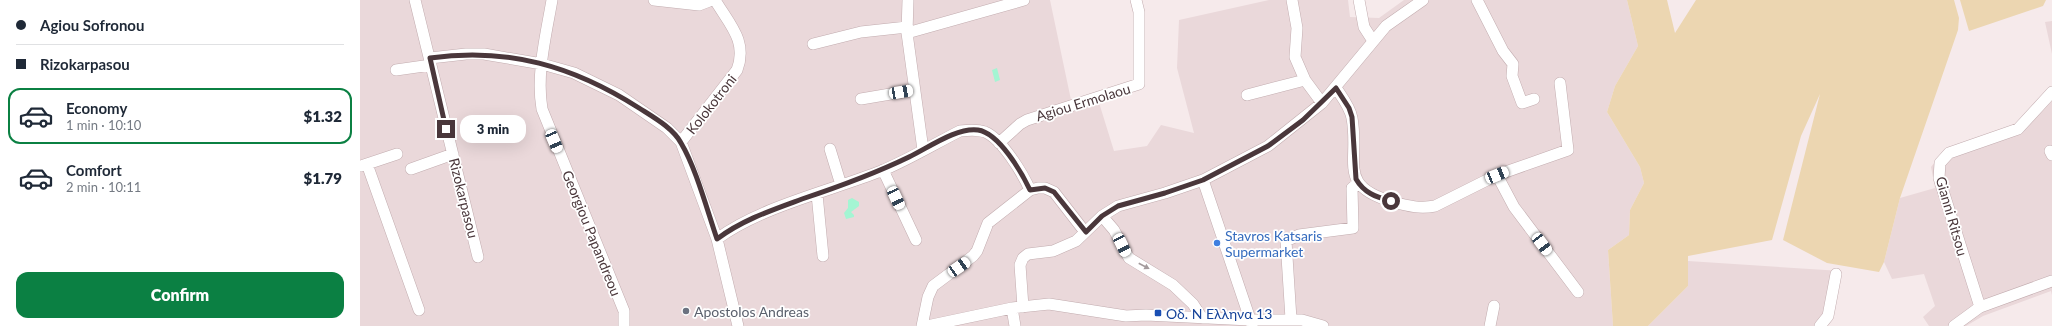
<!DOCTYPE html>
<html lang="en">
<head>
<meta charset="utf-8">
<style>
  :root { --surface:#fff; --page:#f6f6f7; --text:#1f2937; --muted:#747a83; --line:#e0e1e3; --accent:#0b8043 }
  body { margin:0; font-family:Lato,sans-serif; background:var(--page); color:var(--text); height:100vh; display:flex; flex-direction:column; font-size:15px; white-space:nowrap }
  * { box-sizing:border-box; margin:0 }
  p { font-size:13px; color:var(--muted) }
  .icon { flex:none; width:22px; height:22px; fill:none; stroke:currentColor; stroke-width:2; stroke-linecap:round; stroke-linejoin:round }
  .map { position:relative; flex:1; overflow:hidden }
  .side { display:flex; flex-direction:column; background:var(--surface); width:360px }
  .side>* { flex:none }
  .guide { display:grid; align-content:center; height:88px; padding:0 16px; background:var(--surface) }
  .end { position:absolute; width:18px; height:18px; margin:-9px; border:5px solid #4a373b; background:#fff; box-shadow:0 0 0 2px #fff }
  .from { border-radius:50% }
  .bubble { position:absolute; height:28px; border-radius:12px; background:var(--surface); box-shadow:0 4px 16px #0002; font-size:13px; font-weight:800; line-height:28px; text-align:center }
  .car { position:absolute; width:12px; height:24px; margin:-12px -6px; border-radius:5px; box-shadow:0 0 3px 1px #0007; background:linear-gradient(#fff 24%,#345 0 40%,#fff 0 76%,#345 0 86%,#fff 0) }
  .guide b { display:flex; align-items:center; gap:14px; height:38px; font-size:15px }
  .guide b+b { border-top:1px solid var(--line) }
  .guide i { width:10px; height:10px; background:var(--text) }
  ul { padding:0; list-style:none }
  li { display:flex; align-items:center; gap:12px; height:56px; margin:0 8px 6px; padding:0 8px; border:2px solid transparent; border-radius:12px }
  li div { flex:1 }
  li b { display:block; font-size:15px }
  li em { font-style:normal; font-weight:800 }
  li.selected { border-color:var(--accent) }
  li>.icon { width:36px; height:36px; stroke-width:1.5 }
  .action { display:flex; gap:8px; margin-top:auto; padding:8px 16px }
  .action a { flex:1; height:46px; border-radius:12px; background:var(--accent); color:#fff; font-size:16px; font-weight:800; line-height:46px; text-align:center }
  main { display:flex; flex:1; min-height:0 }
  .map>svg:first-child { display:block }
  .residential { fill:#ead8da }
  .green { fill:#ecd6b1 }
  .water { fill:#a4f5d3 }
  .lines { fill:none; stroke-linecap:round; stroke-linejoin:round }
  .minor-casing { stroke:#c2acaf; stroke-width:12 }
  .minor { stroke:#fff; stroke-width:11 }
  .oneway { fill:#a49b9d }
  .route { stroke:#4a373b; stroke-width:5 }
  .shop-dot { fill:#3f7fe0; stroke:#fff; stroke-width:1.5 }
  .worship-dot { fill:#6b7280; stroke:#fff; stroke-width:1.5 }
  .transit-dot { fill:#1a4fb4; stroke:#fff; stroke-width:1.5 }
  .labels { text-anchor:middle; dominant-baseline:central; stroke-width:3.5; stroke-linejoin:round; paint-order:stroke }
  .street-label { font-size:14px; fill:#4a373b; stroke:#fff }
  .shop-label { font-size:14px; fill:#366cbe; stroke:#fff; text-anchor:start }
  .worship-label { font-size:14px; fill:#5b616d; stroke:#fff; text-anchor:start }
  .transit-label { font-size:14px; fill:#164399; stroke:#fff; text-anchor:start }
</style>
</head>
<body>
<main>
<section class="side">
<div class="guide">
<b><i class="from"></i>Agiou Sofronou</b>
<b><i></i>Rizokarpasou</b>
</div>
<ul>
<li class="selected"><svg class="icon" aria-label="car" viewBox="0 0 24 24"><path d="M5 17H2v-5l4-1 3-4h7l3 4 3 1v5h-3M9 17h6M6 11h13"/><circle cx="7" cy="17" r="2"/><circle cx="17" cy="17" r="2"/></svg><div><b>Economy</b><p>1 min · 10:10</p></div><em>$1.32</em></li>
<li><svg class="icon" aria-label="car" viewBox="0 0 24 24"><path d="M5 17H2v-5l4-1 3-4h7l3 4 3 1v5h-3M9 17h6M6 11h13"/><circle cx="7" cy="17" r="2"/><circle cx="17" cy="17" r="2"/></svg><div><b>Comfort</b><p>2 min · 10:11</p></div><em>$1.79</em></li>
</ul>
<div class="action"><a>Confirm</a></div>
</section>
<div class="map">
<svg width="1692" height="326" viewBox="0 0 1692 326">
  <rect width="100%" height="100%" fill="#f6eaeb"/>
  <path class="residential" d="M0,0H690L711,100L736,93L754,151L787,146L801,125L834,133L817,68L819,20L909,0H988L990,17L1019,18L1044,0H1267L1278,46L1255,86L1247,112L1280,167L1284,183L1270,210L1269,235L1248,250L1253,326H0Z
    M1692,21V54L1685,22Z
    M1692,88V295L1691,291L1623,316L1606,326H1569L1563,317L1575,306L1564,274L1532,279L1524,262L1540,198L1575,188L1571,167L1585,149L1655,125Z
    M1328,261L1481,271L1472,317L1465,326H1288L1328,286Z"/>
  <path class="green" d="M1267,0H1307L1315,33L1336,0H1594L1599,18L1598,30L1540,198L1524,262L1519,272L1467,263L1423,240L1460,94L1441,136L1412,240L1328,256V286L1288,326H1253L1248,250L1269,235L1270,210L1284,183L1280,167L1247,112L1255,86L1278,46Z
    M1600,0H1686L1683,6L1609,31Z"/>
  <path class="water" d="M637,68L640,80L635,82L632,70Z
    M492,198L499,202V206L491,212L494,215V217L486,219L484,213L488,208V200Z"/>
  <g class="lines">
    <g class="minor-casing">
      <path id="minor" d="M55,0L118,257
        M192,0C186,35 176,74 182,109L264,311V326
        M294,0L339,5L352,0
        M548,0L547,33L563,150
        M932,0L937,28L935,57L945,80
        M999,0L1004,27L1013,41
        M1117,0L1143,51L1153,64L1152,76L1162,103L1174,99
        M547,33L664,0
        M453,44L501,32L547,27
        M70,58L106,54H124L182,64L214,73L259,95L307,128L321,142L357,239L378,326
        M36,70L71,65
        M976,88C982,97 990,107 992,118C1000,162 976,186 1033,202C1048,206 1060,209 1075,206L1137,175L1208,150L1200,83
        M887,95L945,80L962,103
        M501,99L554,90
        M321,142L377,70C388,41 369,24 355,0
        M639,143L660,124L667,120L779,84V12L776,0
        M470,149L481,185
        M1690,151L1692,155
        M7,164L59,310
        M1,166L37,154
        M51,169L93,154
        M523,170L556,240
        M1137,175L1154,207L1218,292
        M843,180L892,325
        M457,194L463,256
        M742,216L754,230L769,258L813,285L833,304L842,318
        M357,239C400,207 470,191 521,171C548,160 574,144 600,131C608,130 617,129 625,132C642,139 663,174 670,190
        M663,307L660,265L663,258L668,254L693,251L716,241L742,216L758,206L805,193L843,180L908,146L962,103L1026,26L1063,0
        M1620,307L1579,178L1580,163L1589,153L1658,129L1692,92
        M652,308L655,326
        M931,319L926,241L939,235L993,228L992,188L998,183
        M562,326L568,297L573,286L613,256L617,251L628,223L670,190L678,188H685L694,192L725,232
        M567,326L652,308L689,304L766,316L786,315L890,320H942L963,326
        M1130,326L1134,306
        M1460,326L1468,316L1476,274
        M1594,326L1620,307L1692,281"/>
    </g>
    <use href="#minor" class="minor"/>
  </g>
  <defs><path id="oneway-solid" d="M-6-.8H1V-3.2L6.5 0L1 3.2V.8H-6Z"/></defs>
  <use class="oneway" href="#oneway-solid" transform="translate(784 266) rotate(28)"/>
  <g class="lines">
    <path class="route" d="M86,129L70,58C148,47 213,66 279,108C293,117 313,128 321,143C336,168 347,210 357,239C382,220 412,210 442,199C478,187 514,174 549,157C568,148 597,127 618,130C639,133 662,173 670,190L685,188L694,192L726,232L742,216L758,206L805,193L843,180L908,146L943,120L976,88L989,108L992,117L996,179C1004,193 1016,197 1031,201"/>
  </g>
  <circle class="shop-dot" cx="857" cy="243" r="4"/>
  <circle class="worship-dot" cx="326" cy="311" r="4"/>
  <rect class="transit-dot" x="794" y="309" width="8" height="8" rx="2"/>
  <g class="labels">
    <g class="street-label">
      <text transform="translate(723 102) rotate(-17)">Agiou Ermolaou</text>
      <text transform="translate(351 104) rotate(-52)">Kolokotroni</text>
      <text transform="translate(104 198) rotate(76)">Rizokarpasou</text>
      <text transform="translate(1592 216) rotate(74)">Gianni Ritsou</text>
      <text transform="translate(232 233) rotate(68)">Georgiou Papandreou</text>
    </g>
    <g class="shop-label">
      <text x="865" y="235">Stavros Katsaris<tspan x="865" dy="16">Supermarket</tspan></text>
    </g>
    <g class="worship-label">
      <text x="334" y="311">Apostolos Andreas</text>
    </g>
    <g class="transit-label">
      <text x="806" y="313">Οδ. Ν Ελληνα 13</text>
    </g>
  </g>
</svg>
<i class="end from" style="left:1031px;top:201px"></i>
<i class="end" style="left:86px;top:129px"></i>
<div class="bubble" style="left:100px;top:115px;width:66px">3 min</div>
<i class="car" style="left:541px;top:92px;rotate:80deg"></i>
<i class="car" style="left:194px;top:141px;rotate:157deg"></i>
<i class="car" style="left:1137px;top:175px;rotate:68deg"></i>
<i class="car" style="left:536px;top:198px;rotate:155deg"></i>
<i class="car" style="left:1182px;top:244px;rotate:143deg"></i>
<i class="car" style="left:762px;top:245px;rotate:154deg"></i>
<i class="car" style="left:599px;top:267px;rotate:56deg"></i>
</div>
</main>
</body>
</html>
